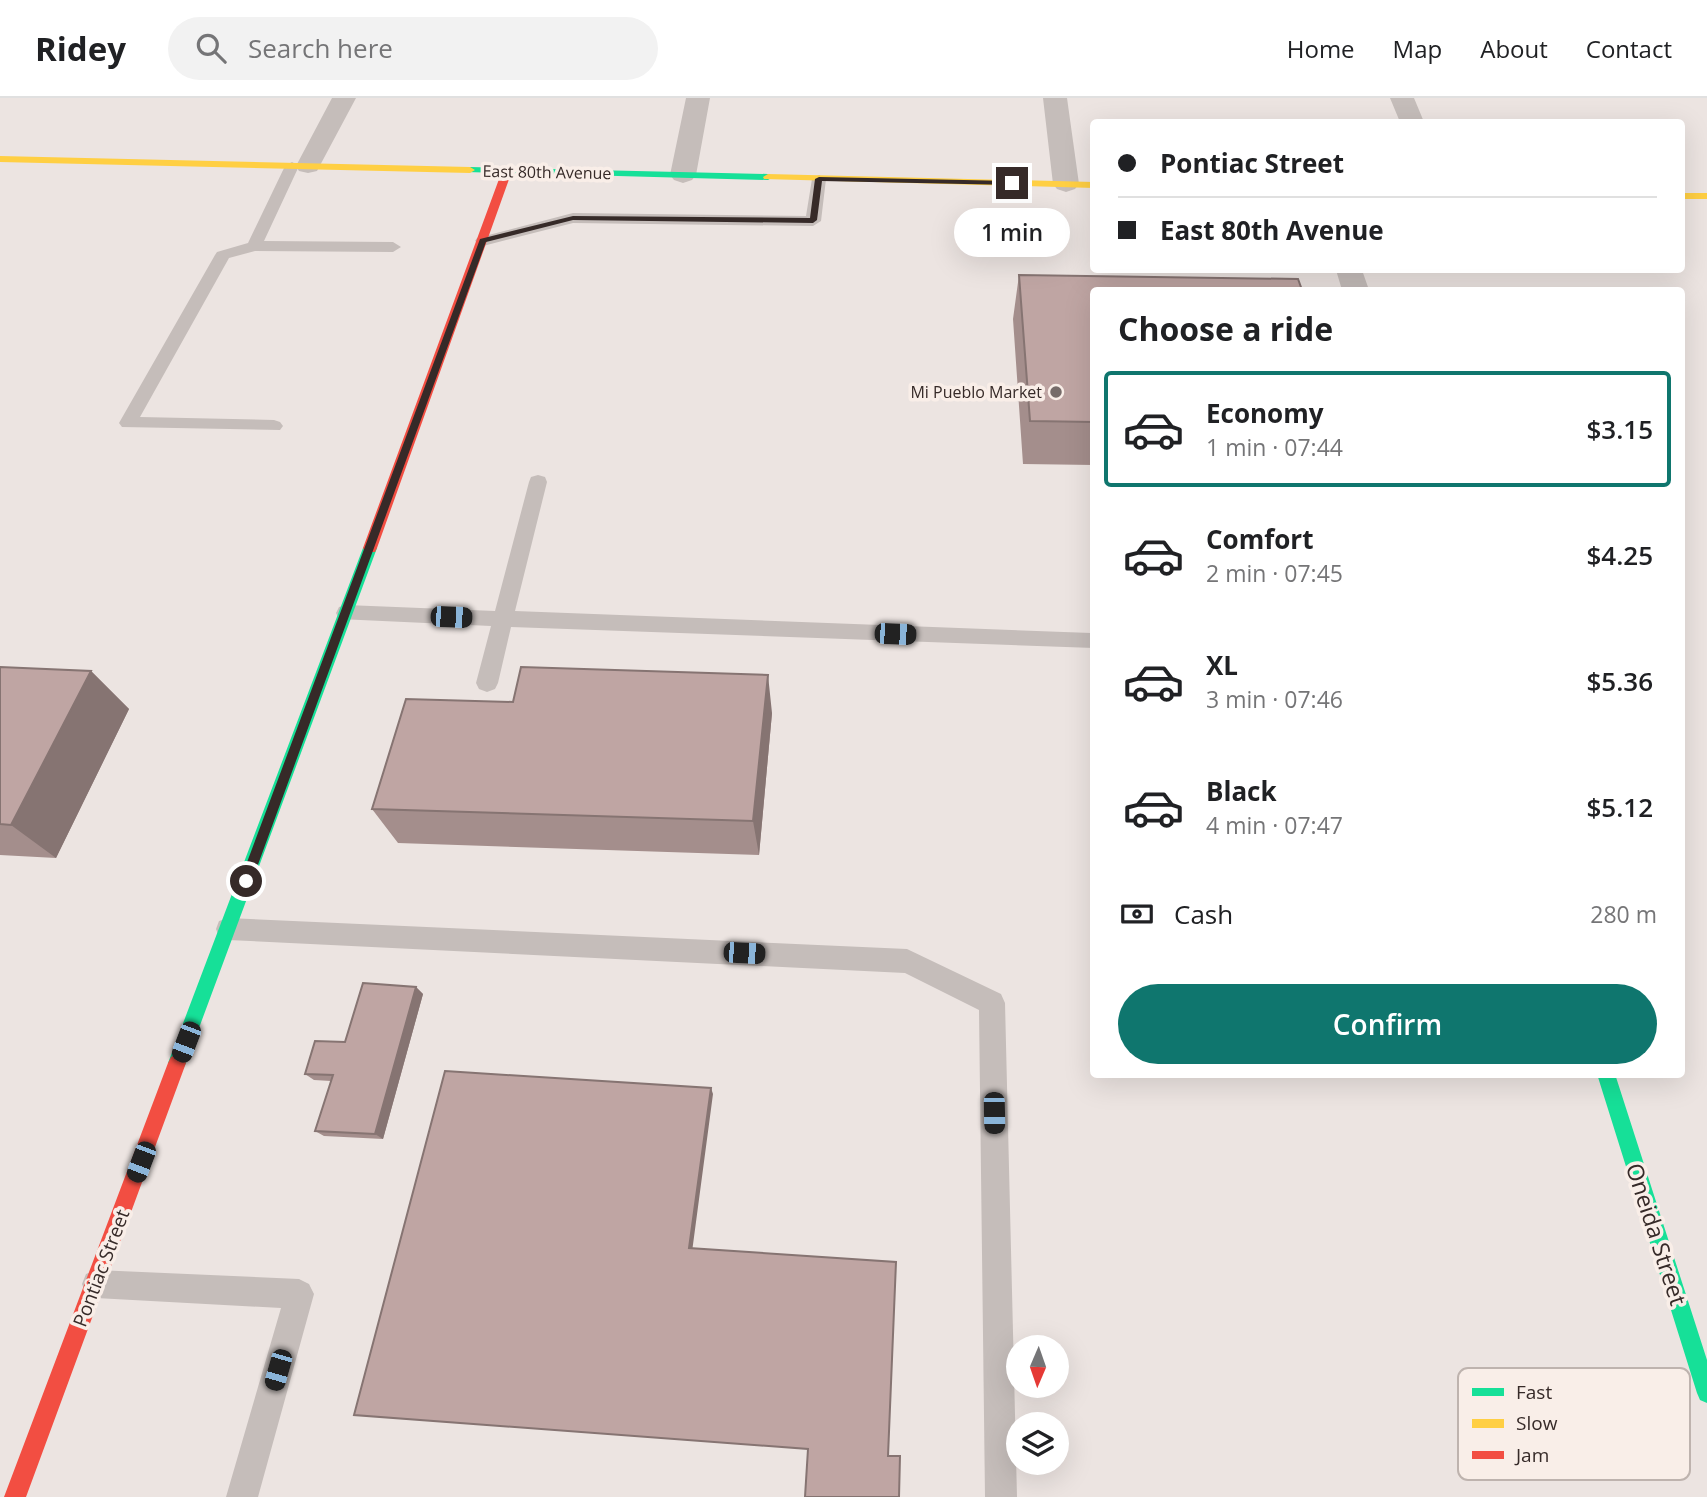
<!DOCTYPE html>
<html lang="en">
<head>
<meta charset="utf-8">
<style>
  :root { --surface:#fff; --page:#f2f2f2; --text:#202124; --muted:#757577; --line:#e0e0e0; --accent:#0f766e }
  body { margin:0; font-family:"Open Sans",sans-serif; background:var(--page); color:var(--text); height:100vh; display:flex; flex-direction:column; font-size:26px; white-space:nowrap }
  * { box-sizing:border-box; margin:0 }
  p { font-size:23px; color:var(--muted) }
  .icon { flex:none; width:38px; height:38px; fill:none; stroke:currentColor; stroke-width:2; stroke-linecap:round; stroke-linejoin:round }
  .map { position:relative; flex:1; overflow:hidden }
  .details { position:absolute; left:1090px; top:189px; width:595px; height:791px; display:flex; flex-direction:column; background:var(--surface); border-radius:7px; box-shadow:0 7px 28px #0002 }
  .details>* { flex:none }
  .top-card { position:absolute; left:1090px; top:21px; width:595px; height:154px; border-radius:7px; box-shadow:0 7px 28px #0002; display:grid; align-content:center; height:154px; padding:0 28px; background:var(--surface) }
  .needle { width:46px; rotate:182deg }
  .controls { position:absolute; left:1006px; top:1237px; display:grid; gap:14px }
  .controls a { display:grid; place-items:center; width:63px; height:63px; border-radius:50%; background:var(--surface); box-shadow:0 7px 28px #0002; font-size:35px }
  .end { position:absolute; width:32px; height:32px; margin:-16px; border:9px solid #362a28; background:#fff; box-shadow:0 0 0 4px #fff }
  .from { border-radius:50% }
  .bubble { position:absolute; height:49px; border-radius:24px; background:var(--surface); box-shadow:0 7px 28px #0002; font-size:23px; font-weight:600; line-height:49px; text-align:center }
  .car { position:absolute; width:21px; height:42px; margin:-21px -10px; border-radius:9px; box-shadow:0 0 5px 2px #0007; background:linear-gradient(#222 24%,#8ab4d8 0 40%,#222 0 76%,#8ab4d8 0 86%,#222 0) }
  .top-card b { display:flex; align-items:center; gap:24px; height:66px; font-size:26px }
  .top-card b+b { border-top:2px solid var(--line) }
  .top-card i { width:18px; height:18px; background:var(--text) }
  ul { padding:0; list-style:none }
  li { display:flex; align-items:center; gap:21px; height:116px; margin:0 14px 10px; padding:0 14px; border:4px solid transparent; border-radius:7px }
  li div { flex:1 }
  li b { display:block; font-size:26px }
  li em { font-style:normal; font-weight:600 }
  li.active { border-color:var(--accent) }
  li>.icon { width:63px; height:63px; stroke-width:1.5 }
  h2 { padding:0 28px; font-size:32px; line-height:84px }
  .pay { display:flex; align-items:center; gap:18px; height:77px; padding:0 28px; font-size:26px }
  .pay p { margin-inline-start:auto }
  .action { display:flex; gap:14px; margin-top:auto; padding:14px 28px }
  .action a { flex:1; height:80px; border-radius:42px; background:var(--accent); color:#fff; font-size:28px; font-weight:600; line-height:80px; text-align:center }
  header { display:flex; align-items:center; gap:42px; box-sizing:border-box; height:98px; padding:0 35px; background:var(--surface); border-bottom:2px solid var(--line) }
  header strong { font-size:33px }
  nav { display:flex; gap:38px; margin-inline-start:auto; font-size:24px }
  .search { width:490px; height:63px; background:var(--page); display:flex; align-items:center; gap:18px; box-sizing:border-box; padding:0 24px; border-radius:38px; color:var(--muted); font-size:26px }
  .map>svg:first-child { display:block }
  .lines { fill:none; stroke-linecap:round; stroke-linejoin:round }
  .lane { fill:#c5bdba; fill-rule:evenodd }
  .street { fill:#c5bdba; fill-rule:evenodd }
  .fast { fill:#16e098; fill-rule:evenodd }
  .slow { fill:#ffcf43; fill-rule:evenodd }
  .jam { fill:#f24e42; fill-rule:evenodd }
  .wall { fill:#a48e8c }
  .shaded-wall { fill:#867472 }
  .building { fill:#bfa5a3; stroke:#867472; stroke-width:2 }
  .route { fill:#362a28 }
  .poi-dot { fill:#766b69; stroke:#f9eee8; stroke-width:2.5 }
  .labels { text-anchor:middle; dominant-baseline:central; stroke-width:7; stroke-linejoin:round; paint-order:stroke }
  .far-street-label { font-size:16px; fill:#362a28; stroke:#f9eee8 }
  .far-poi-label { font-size:16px; fill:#362a28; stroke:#f9eee8; text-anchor:end }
  .street-label { font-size:19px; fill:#362a28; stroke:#f9eee8 }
  .near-street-label { font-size:23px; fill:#362a28; stroke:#f9eee8 }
  .key { fill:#f9eee8; stroke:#beb3ae; stroke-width:2 }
  .key-label { font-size:19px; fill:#362a28 }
</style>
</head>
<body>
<header>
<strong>Ridey</strong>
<div class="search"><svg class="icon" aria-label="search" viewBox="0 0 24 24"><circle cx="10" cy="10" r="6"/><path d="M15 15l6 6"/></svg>Search here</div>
<nav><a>Home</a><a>Map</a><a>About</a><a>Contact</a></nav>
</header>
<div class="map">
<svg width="1707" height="1399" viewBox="0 0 1707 1399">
  <rect width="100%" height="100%" fill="#ece4e1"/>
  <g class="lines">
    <path class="lane" d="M292,64L299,68L264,143L393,144L401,149L393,154L255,153L229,160L140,319L274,322L280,324L283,328L280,332L122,329L119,325L215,157L217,154L248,145L285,68Z
      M819,77L826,81L821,123L813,128L573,125L483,148L475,143L477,140L573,115L806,118L812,81Z
      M538,377L545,379L547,384L515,513L1091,535L1094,536V550L511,529L498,585L495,591L487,594L479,591L476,585L491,528L339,521L336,515L339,509L346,507L495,513L529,384L531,379Z
      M228,820L907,851L1001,896L1005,905L1017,1399H985L979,912L905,875L228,842L219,839L216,831L219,823Z
      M96,1172L299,1181L309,1186L314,1196L258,1399H226L281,1210L96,1200L86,1196L82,1186L86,1176Z"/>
    <path class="street" d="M332,0H356L317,73L308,75L299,73L296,68Z
      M686,0H710L696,77L692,82L683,85L674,82L670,77Z
      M1043,0H1067L1079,86L1075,91L1066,94L1057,91L1053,86Z
      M1390,0H1414L1424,24H1400Z
      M1336,172H1362L1369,192H1342Z"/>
    <path class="fast" d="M470,69L768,76L773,79L768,82L466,74L465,72Z
      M370,445L377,450L186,965L183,971L177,974L171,971L168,965L363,450Z
      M1597,976H1615L1707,1262V1305L1700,1302L1697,1295Z"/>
    <path class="slow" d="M0,58L470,69L475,72L470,75L0,64Z
      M768,76L1094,84V90L764,81L763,79Z
      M1682,95H1707V101H1682Z"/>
    <path class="jam" d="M507,70L512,73L377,450L375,454H365L363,450L502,73Z
      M177,956L183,959L186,965L26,1399H4L168,965L171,959Z"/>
  </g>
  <path class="wall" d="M1019,177L1094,192V367L1023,366L1013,221Z
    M0,569L91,573L129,611L56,760L0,757Z
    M772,615L759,757L398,745L372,711Z
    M416,889L423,896L383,1041L324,1038L315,1033L331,983L314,982L305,976Z"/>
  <path class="shaded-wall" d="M91,573L129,611L56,760L11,727Z
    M768,577L772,615L759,757L753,723Z
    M416,889L423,896L383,1041L375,1036Z
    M711,990L713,996L692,1154L689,1150Z"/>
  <path class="building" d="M1019,177L1298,181L1302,192H1094V324L1030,323Z
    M0,569L91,573L11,727L0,726Z
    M521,569L768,577L753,723L372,711L406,601L513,604Z
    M363,885L416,889L375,1036L315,1033L333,977L305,976L315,943L345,944Z
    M445,973L711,990L689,1150L896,1164L888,1358H900L899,1399H805L808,1351L354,1317Z"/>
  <path class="route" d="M819,79L1012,83L1016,85L1012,87L822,83L817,122L813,125L573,122L486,144L252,783L250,787H242L240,783L480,141L573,118L810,120L815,81Z"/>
  <circle class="poi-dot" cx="1056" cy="294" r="7"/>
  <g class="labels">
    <g class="far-street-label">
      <text transform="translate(547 74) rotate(1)">East 80th Avenue</text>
    </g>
    <g class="far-poi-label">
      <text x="1042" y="294">Mi Pueblo Market</text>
    </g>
    <g class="street-label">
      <text transform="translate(101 1170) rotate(-69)">Pontiac Street</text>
    </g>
    <g class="near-street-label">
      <text transform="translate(1657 1136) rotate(72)">Oneida Street</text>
    </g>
  </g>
  <rect x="1458" y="1270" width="232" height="112" rx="10" class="key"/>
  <rect x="1472" y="1290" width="32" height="8" fill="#16e098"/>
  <rect x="1472" y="1321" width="32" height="9" fill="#ffcf43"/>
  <rect x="1472" y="1353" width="32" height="8" fill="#f24e42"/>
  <g class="key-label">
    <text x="1516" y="1301">Fast</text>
    <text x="1516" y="1332">Slow</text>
    <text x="1516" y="1364">Jam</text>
  </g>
</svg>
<div class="controls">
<a><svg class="needle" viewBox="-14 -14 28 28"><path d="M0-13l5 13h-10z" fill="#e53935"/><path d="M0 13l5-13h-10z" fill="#757577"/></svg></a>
<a><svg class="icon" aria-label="layers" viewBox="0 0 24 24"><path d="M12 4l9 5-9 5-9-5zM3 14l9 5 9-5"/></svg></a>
</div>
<i class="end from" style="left:246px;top:783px"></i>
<i class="end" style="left:1012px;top:85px"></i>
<div class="bubble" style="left:954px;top:110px;width:116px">1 min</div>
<i class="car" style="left:451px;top:519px;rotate:92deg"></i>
<i class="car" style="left:895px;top:536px;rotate:92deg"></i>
<i class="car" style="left:744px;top:855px;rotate:93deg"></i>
<i class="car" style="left:186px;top:944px;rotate:201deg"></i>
<i class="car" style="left:994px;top:1015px;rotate:179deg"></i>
<i class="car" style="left:141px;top:1064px;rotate:201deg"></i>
<i class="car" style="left:278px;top:1272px;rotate:196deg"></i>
<div class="top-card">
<b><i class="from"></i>Pontiac Street</b>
<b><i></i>East 80th Avenue</b>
</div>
<section class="details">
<h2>Choose a ride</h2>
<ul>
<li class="active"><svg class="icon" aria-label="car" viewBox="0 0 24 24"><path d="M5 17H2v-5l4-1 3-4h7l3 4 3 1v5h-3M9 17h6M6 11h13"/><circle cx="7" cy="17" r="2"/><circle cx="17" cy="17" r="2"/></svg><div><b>Economy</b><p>1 min · 07:44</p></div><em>$3.15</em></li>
<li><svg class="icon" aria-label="car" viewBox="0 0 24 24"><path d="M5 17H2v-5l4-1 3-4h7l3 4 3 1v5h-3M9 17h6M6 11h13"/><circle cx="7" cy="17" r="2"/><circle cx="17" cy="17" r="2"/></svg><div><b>Comfort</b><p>2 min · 07:45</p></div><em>$4.25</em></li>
<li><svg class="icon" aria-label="car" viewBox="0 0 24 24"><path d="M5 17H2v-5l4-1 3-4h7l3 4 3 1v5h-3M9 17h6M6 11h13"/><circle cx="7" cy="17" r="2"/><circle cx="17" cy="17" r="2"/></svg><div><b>XL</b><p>3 min · 07:46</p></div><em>$5.36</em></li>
<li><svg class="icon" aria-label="car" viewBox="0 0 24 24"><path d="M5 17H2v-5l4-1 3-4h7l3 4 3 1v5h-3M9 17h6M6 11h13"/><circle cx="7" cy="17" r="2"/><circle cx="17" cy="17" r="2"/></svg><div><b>Black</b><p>4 min · 07:47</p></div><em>$5.12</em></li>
</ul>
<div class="pay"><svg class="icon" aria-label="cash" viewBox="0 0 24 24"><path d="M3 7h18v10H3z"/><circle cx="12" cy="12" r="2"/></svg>Cash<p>280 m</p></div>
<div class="action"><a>Confirm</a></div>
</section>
</div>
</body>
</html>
